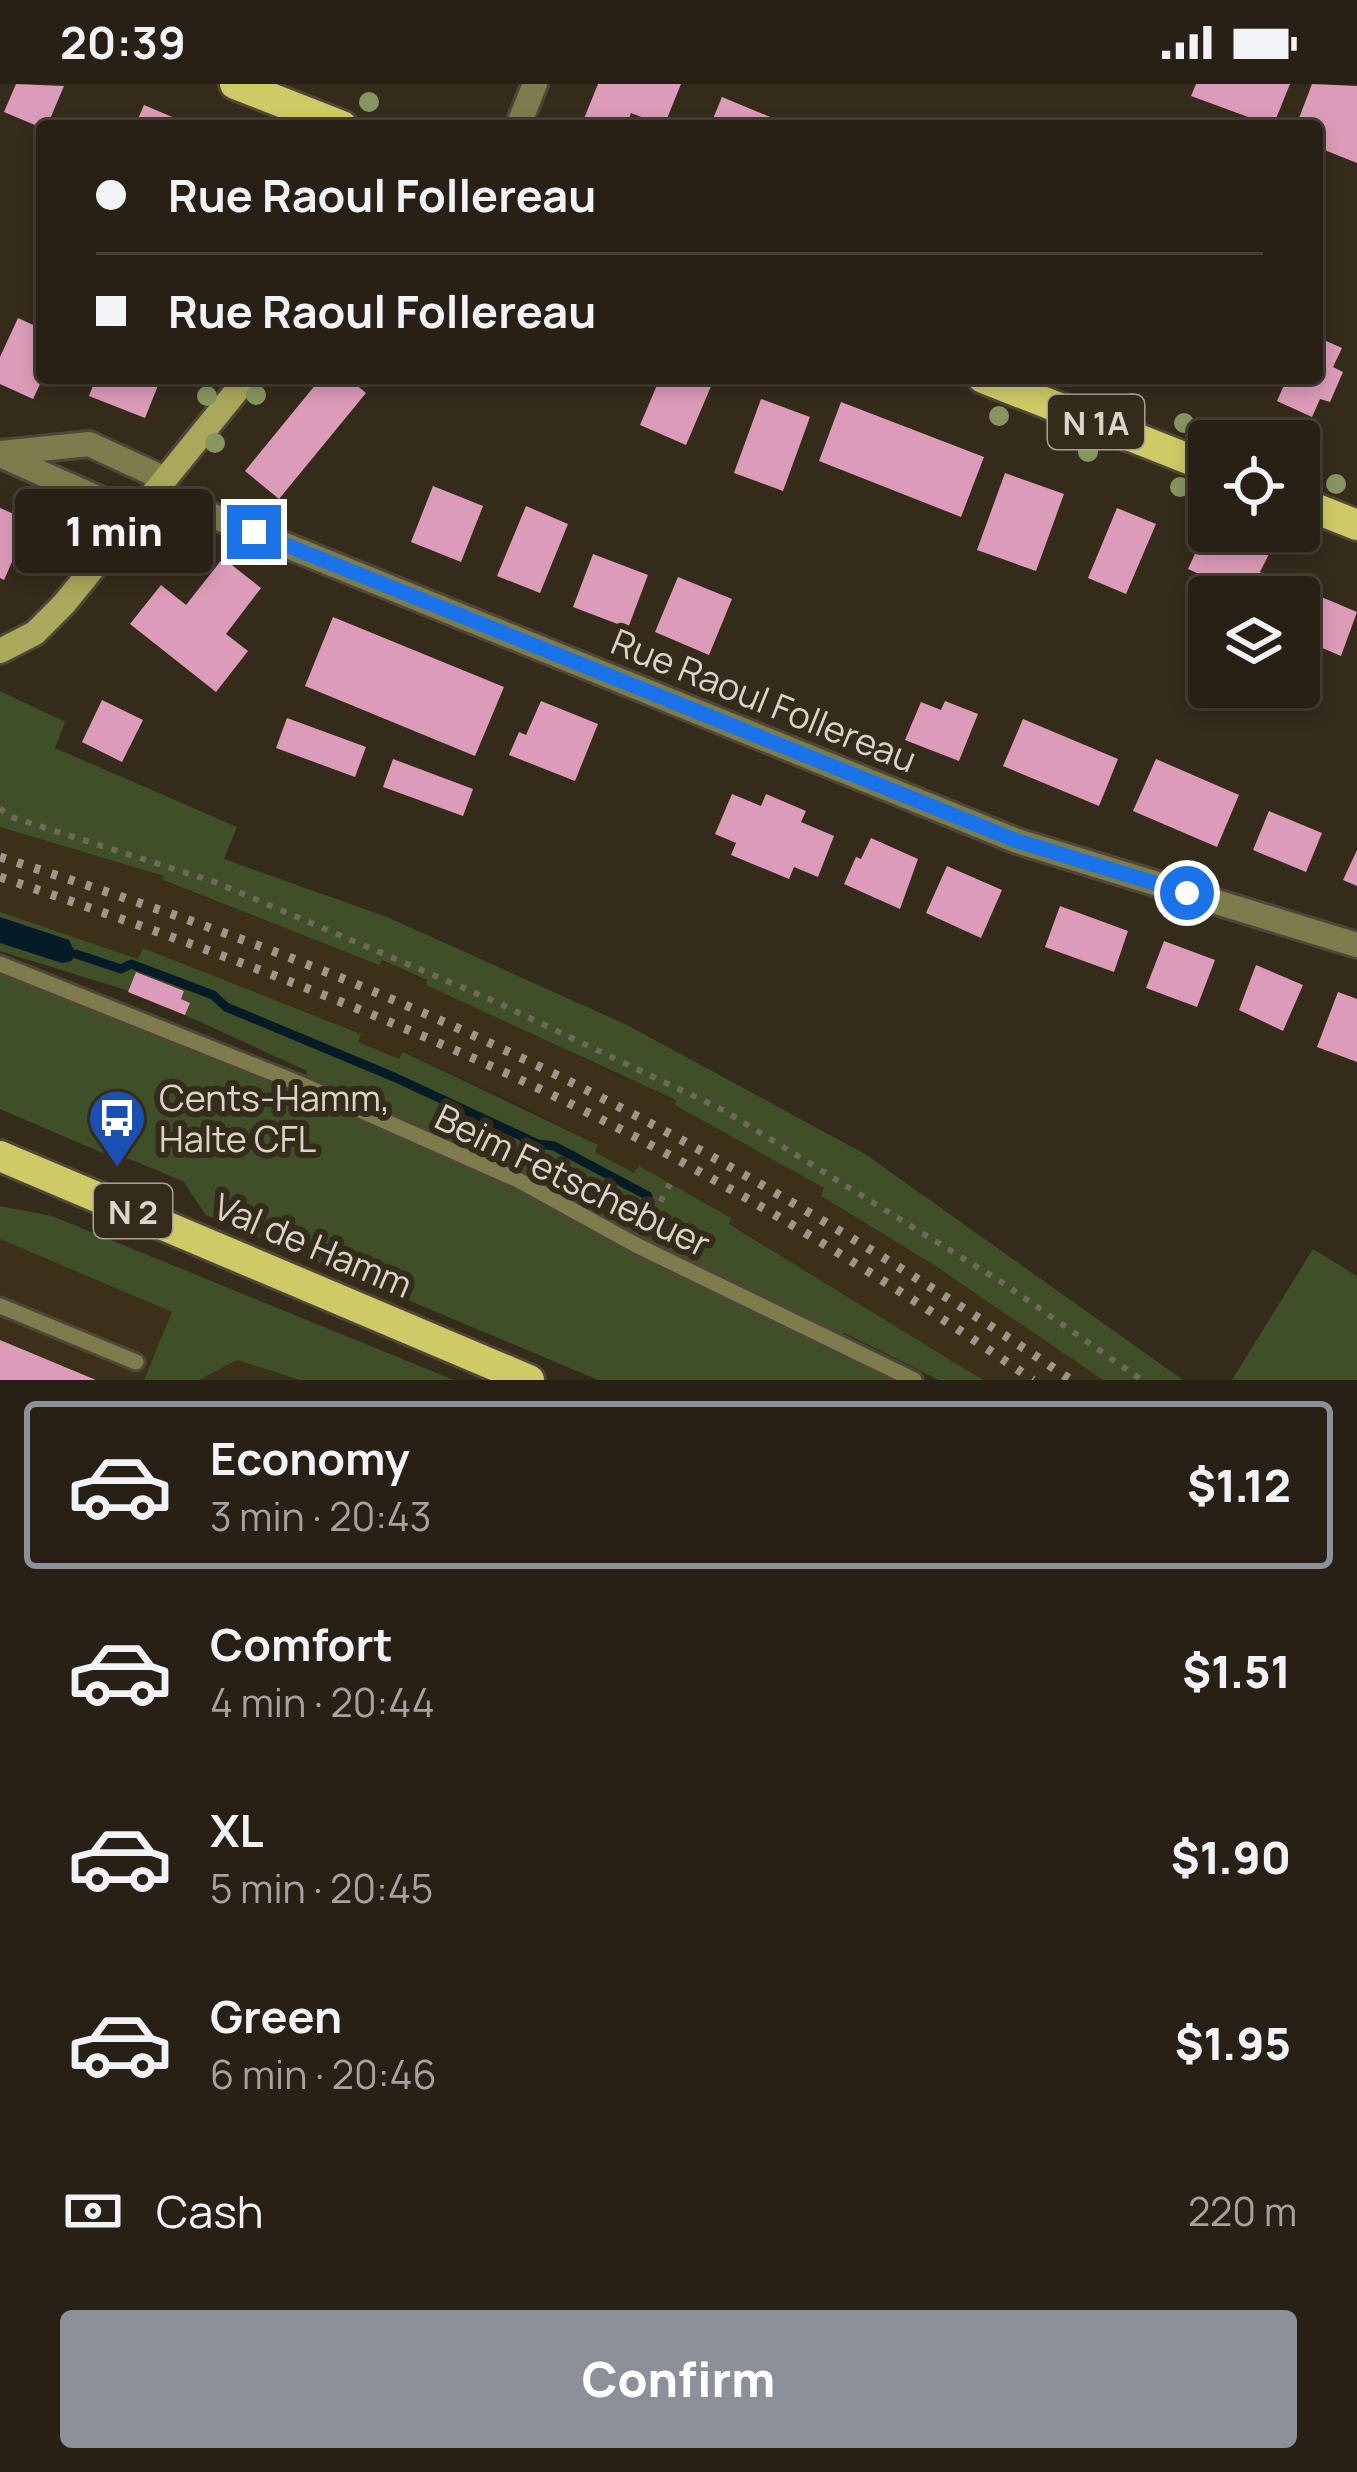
<!DOCTYPE html>
<html lang="en">
<head>
<meta charset="utf-8">
<style>
  :root { --surface:#282014; --page:#30281d; --text:#f1f3f6; --muted:#a5a3a0; --line:#443e34; --accent:#8c9099 }
  body { margin:0; font-family:Manrope,sans-serif; background:var(--page); color:var(--text); height:100vh; display:flex; flex-direction:column; font-size:45px; white-space:nowrap }
  * { box-sizing:border-box; margin:0 }
  p { font-size:39px; color:var(--muted) }
  .icon { flex:none; width:66px; height:66px; fill:none; stroke:currentColor; stroke-width:2; stroke-linecap:round; stroke-linejoin:round }
  .map { position:relative; height:1296px; overflow:hidden }
  .panel { display:flex; flex-direction:column; background:var(--surface); flex:1 }
  .panel>* { flex:none }
  .banner { position:absolute; left:36px; top:36px; width:1287px; height:264px; border-radius:12px; box-shadow:0 6px 18px #0003,0 0 0 3px var(--line); display:grid; align-content:center; height:264px; padding:0 60px; background:var(--surface) }
  .buttons { position:absolute; left:1188px; top:336px; display:grid; gap:24px }
  .buttons a { display:grid; place-items:center; width:132px; height:132px; border-radius:12px; background:var(--surface); box-shadow:0 6px 18px #0003,0 0 0 3px var(--line); font-size:60px }
  .end { position:absolute; width:54px; height:54px; margin:-27px; border:15px solid #1a73e8; background:#fff; box-shadow:0 0 0 6px #fff }
  .from { border-radius:50% }
  .bubble { position:absolute; height:84px; border-radius:12px; background:var(--surface); box-shadow:0 6px 18px #0003,0 0 0 3px var(--line); font-size:39px; font-weight:800; line-height:84px; text-align:center }
  .banner b { display:flex; align-items:center; gap:42px; height:114px; font-size:45px }
  .banner b+b { border-top:3px solid var(--line) }
  .banner i { width:30px; height:30px; background:var(--text) }
  ul { padding:21px 0 0; list-style:none }
  li { display:flex; align-items:center; gap:36px; height:168px; margin:0 24px 18px; padding:0 36px; border:6px solid transparent; border-radius:12px }
  li div { flex:1 }
  li b { display:block; font-size:45px }
  li em { font-style:normal; font-weight:800 }
  li.selected { border-color:var(--accent) }
  li>.icon { width:108px; height:108px; stroke-width:1.5 }
  .pay { display:flex; align-items:center; gap:30px; height:132px; padding:0 60px; font-size:45px }
  .pay p { margin-inline-start:auto }
  .button { display:flex; gap:24px; margin-top:auto; padding:24px 60px }
  .button a { flex:1; height:138px; border-radius:12px; background:var(--accent); color:#fff; font-size:48px; font-weight:800; line-height:138px; text-align:center }
  .status { display:flex; justify-content:space-between; align-items:center; height:84px; padding:0 60px; background:var(--surface); direction:ltr }
  .status svg { height:33px; fill:currentColor }
  .map>svg:first-child { display:block }
  .built { fill:#3c3019 }
  .green { fill:#3f4f27 }
  .water { fill:#051c26 }
  .lines { fill:none; stroke-linecap:round; stroke-linejoin:round }
  .stream { stroke:#051c26; stroke-width:9 }
  .building { fill:#dc9bb8 }
  .lane-casing { stroke:#4f4637; stroke-width:21 }
  .street-casing { stroke:#4f4637; stroke-width:30 }
  .secondary-casing { stroke:#4f4637; stroke-width:30 }
  .primary-casing { stroke:#4f4637; stroke-width:36 }
  .path { stroke:#70685a; stroke-width:6; stroke-dasharray:6 9; stroke-linecap:butt }
  .lane { stroke:#7d7c4d; stroke-width:15 }
  .street { stroke:#7d7c4d; stroke-width:24 }
  .secondary { stroke:#aaa85b; stroke-width:24 }
  .primary { stroke:#ceca65; stroke-width:30 }
  .rail { stroke:#9d968a; stroke-width:9; stroke-dasharray:6 12; stroke-linecap:butt }
  .tree { fill:#879660 }
  .route { stroke:#1a73e8; stroke-width:15 }
  .labels { text-anchor:middle; dominant-baseline:central; stroke-width:12; stroke-linejoin:round; paint-order:stroke }
  .shield { fill:#352b1b; stroke:#a8a196; stroke-width:3 }
  .shield-label { font-size:33px; font-weight:bold; fill:#dad4ca }
  .street-label { font-size:36px; fill:#dad4ca; stroke:#352b1b }
  .poi-label { font-size:36px; fill:#dad4ca; stroke:#352b1b; text-anchor:start }
</style>
</head>
<body>
<div class="status"><b>20:39</b><svg viewBox="0 0 49 12"><path d="M0 12V9h3v3zM5 12V6h3v6zM10 12V3h3v9zM15 12V0h3v12zM26 1h20v11H26zM47 4h2v5h-2z"/></svg></div>
<div class="map">
<svg width="1357" height="1296" viewBox="0 0 1357 1296">
  <rect width="100%" height="100%" fill="#352b1b"/>
  <path class="built" d="M0,743L165,792L164,797L378,881L381,876L628,996L631,993L825,1105L821,1113L934,1181L1103,1296H983L729,1139L730,1134L640,1083L635,1089L595,1068L598,1060L499,1011L404,968L400,976L357,958L360,949L144,864L139,875L0,828Z
    M0,1155L172,1228L144,1296H0Z
    M237,1276L300,1296H199Z"/>
  <path class="green" d="M0,607L65,638L55,664L237,743L224,775L387,833L627,941L865,1070L1183,1296H1103L934,1181L821,1112L824,1104L675,1021L676,1016L426,901L427,896L382,876L379,881L163,796L164,792L0,743Z
    M0,828L138,875L143,864L361,950L358,958L399,975L403,968L598,1061L595,1068L634,1089L639,1082L731,1134L729,1140L983,1296H939L844,1249L839,1257L914,1296H598L206,1131L183,1097L122,1072L119,1076L0,1025V880L303,1001L307,987L185,931L190,919L181,915L183,907L137,888L129,907L0,867Z
    M0,1122L52,1132L454,1296H300L237,1276L199,1296H144L172,1228L0,1155Z
    M1313,1165L1357,1192V1296H1232Z"/>
  <path class="water" d="M0,833L69,856L76,870L71,877L62,879L0,859Z"/>
  <g class="lines">
    <path class="stream" d="M76,870L121,885L131,880L213,911L226,923L394,993L538,1060L554,1062L648,1112"/>
  </g>
  <path class="building" d="M16,0L64,2L47,42L42,44L4,28Z
    M598,0H681L664,42L631,29L626,42H581Z
    M1196,0H1290L1273,42L1191,12Z
    M1312,0L1357,2V79L1317,63V42H1296Z
    M722,13L775,35L772,42H710Z
    M144,21L184,38L182,42H135Z
    M18,234L42,245V296L33,315L0,300V273Z
    M1317,253L1342,264L1333,283L1343,288L1330,318L1320,315L1312,333L1277,317L1285,299L1273,294H1317Z
    M96,294H161L145,334L89,312Z
    M321,294H348L366,309L279,415L245,387Z
    M660,294H699L712,300L686,361L640,341Z
    M761,315L810,333L783,407L734,389Z
    M841,318L984,373L961,433L819,377Z
    M1005,389L1064,410L1036,487L977,466Z
    M433,402L483,422L461,478L411,458Z
    M526,422L568,440L540,509L497,492Z
    M0,424L30,437L4,496L0,494Z
    M1117,424L1156,440L1126,510L1088,494Z
    M1209,439V447H1221L1269,470L1260,488L1271,494L1262,513H1210L1217,498L1188,485Z
    M593,470L648,491L628,544L573,523Z
    M223,474L261,504L226,550L248,567L216,608L130,540L161,501L186,521Z
    M678,493L732,515L709,571L655,548Z
    M1293,501L1357,528L1341,572L1299,554V513H1288Z
    M333,533L504,603L475,672L305,602Z
    M102,616L143,636L122,678L82,658Z
    M541,617L598,640L575,697L509,671L519,648L526,651Z
    M945,617L978,630L959,677L905,656L921,618L941,626Z
    M287,634L366,663L355,693L276,664Z
    M1023,635L1118,675L1099,722L1003,682Z
    M393,675L473,705L463,732L383,703Z
    M1156,675L1239,711L1217,763L1133,727Z
    M732,710L761,722L766,710L806,727L801,738L834,752L818,793L794,783L789,795L731,771L736,759L715,750Z
    M1269,727L1322,749L1306,788L1253,766Z
    M871,754L918,775L900,825L844,800L856,773L861,775Z
    M1357,766V802L1343,796Z
    M947,782L1002,806L981,854L926,829Z
    M1060,822L1128,847L1114,888L1045,863Z
    M1164,857L1215,876L1197,923L1146,904Z
    M1256,881L1303,901L1283,947L1239,926Z
    M136,888L184,907L181,915L190,919L185,931L128,908Z
    M1338,908L1357,915V978L1317,963Z
    M0,1256L96,1296H0Z"/>
  <g class="lines">
    <g class="lane-casing">
      <path id="lane" d="M0,880L303,1001L518,1096L636,1161L914,1296
        M0,1222L136,1278"/>
    </g>
    <g class="street-casing">
      <path id="street" d="M518,42L535,0
        M0,369L89,360L165,395
        M0,371L136,431
        M154,408L1017,757L1357,861"/>
    </g>
    <g class="secondary-casing">
      <path id="secondary" d="M0,567L35,549L64,520L247,294"/>
    </g>
    <g class="primary-casing">
      <path id="primary" d="M235,0L342,42
        M983,294L1209,383
        M1299,418L1357,441
        M0,1072L529,1296"/>
    </g>
    <path class="path" d="M0,724L8,732L215,798L494,917L725,1027L1003,1199L1142,1296
      M646,1144L670,1100"/>
    <use href="#lane" class="lane"/>
    <use href="#street" class="street"/>
    <use href="#secondary" class="secondary"/>
    <use href="#primary" class="primary"/>
    <path class="rail" d="M0,773C125,813 249,855 370,906C617,1009 850,1145 1071,1296
      M0,793C172,851 343,914 508,990C691,1075 866,1181 1033,1296"/>
  </g>
  <g class="tree">
    <circle cx="369" cy="18" r="10"/>
    <circle cx="256" cy="311" r="10"/>
    <circle cx="207" cy="312" r="10"/>
    <circle cx="1132" cy="319" r="10"/>
    <circle cx="999" cy="332" r="10"/>
    <circle cx="1184" cy="339" r="10"/>
    <circle cx="215" cy="359" r="10"/>
    <circle cx="1088" cy="368" r="10"/>
    <circle cx="1336" cy="400" r="10"/>
    <circle cx="1180" cy="403" r="10"/>
  </g>
  <g class="lines">
    <path class="route" d="M254,448L1017,757L1187,809"/>
  </g>
  <defs>
    <g id="bus-pin" transform="scale(3)"><path d="M0 17L-7.5 6A9.5 9.5 0 1 1 7.5 6Z" fill="#1a4fb4" stroke="#352b1b"/><path d="M-5-6H5V4H4V6H2V4H-2V6H-4V4H-5ZM-3.5-4V0h7V-4ZM-3.5 1.2v1.5H-2V1.2ZM2 1.2v1.5H3.5V1.2Z" fill="#fff"/></g>
  </defs>
  <g fill-rule="evenodd">
    <use href="#bus-pin" x="117" y="1034"/>
  </g>
  <g class="labels">
    <g class="shield">
      <rect x="1048" y="311" width="96" height="54" rx="9"/>
      <rect x="94" y="1100" width="78" height="54" rx="9"/>
    </g>
    <g class="shield-label">
      <text x="1096" y="338">N 1A</text>
      <text x="133" y="1127">N 2</text>
    </g>
    <g class="street-label">
      <text transform="translate(764 616) rotate(22)">Rue Raoul Follereau</text>
      <text transform="translate(573 1096) rotate(26)">Beim Fetschebuer</text>
      <text transform="translate(313 1161) rotate(23)">Val de Hamm</text>
    </g>
    <g class="poi-label">
      <text x="159" y="1013">Cents-Hamm,<tspan x="159" dy="41">Halte CFL</tspan></text>
    </g>
  </g>
</svg>
<div class="buttons">
<a><svg class="icon" aria-label="locate" viewBox="0 0 24 24"><circle cx="12" cy="12" r="6"/><path d="M12 2v4M12 18v4M2 12h4M18 12h4"/></svg></a>
<a><svg class="icon" aria-label="layers" viewBox="0 0 24 24"><path d="M12 4l9 5-9 5-9-5zM3 14l9 5 9-5"/></svg></a>
</div>
<i class="end from" style="left:1187px;top:809px"></i>
<i class="end" style="left:254px;top:448px"></i>
<div class="bubble" style="left:15px;top:405px;width:198px">1 min</div>
<div class="banner">
<b><i class="from"></i>Rue Raoul Follereau</b>
<b><i></i>Rue Raoul Follereau</b>
</div>
</div>
<section class="panel">
<ul>
<li class="selected"><svg class="icon" aria-label="car" viewBox="0 0 24 24"><path d="M5 17H2v-5l4-1 3-4h7l3 4 3 1v5h-3M9 17h6M6 11h13"/><circle cx="7" cy="17" r="2"/><circle cx="17" cy="17" r="2"/></svg><div><b>Economy</b><p>3 min · 20:43</p></div><em>$1.12</em></li>
<li><svg class="icon" aria-label="car" viewBox="0 0 24 24"><path d="M5 17H2v-5l4-1 3-4h7l3 4 3 1v5h-3M9 17h6M6 11h13"/><circle cx="7" cy="17" r="2"/><circle cx="17" cy="17" r="2"/></svg><div><b>Comfort</b><p>4 min · 20:44</p></div><em>$1.51</em></li>
<li><svg class="icon" aria-label="car" viewBox="0 0 24 24"><path d="M5 17H2v-5l4-1 3-4h7l3 4 3 1v5h-3M9 17h6M6 11h13"/><circle cx="7" cy="17" r="2"/><circle cx="17" cy="17" r="2"/></svg><div><b>XL</b><p>5 min · 20:45</p></div><em>$1.90</em></li>
<li><svg class="icon" aria-label="car" viewBox="0 0 24 24"><path d="M5 17H2v-5l4-1 3-4h7l3 4 3 1v5h-3M9 17h6M6 11h13"/><circle cx="7" cy="17" r="2"/><circle cx="17" cy="17" r="2"/></svg><div><b>Green</b><p>6 min · 20:46</p></div><em>$1.95</em></li>
</ul>
<div class="pay"><svg class="icon" aria-label="cash" viewBox="0 0 24 24"><path d="M3 7h18v10H3z"/><circle cx="12" cy="12" r="2"/></svg>Cash<p>220 m</p></div>
<div class="button"><a>Confirm</a></div>
</section>
</body>
</html>
